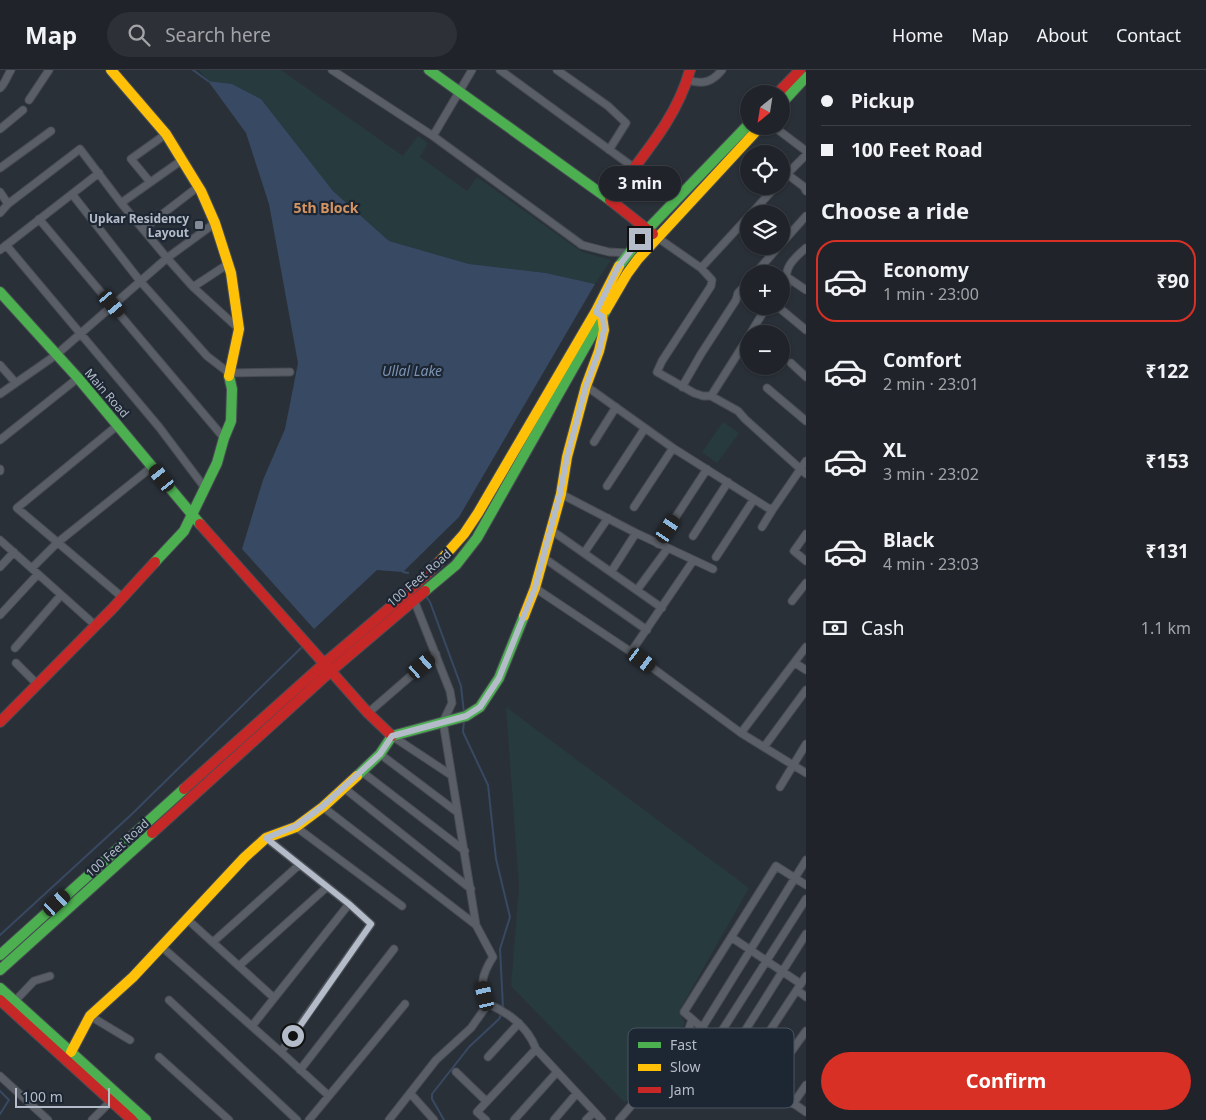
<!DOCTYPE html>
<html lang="en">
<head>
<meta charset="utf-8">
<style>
  :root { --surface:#20242a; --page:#2d3036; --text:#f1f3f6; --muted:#a2a4a8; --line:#3d4147; --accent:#d93025 }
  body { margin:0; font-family:"Noto Sans",sans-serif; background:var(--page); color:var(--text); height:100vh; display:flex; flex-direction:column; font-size:19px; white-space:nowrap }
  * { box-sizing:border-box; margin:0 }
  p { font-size:16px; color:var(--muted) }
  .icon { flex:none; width:28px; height:28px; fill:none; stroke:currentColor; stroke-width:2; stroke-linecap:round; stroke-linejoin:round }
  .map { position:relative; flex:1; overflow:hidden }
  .drawer { display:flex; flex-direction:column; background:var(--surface); width:400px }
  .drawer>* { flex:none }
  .hud { display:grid; align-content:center; height:110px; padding:0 15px; background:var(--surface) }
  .needle { width:32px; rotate:210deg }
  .tools { position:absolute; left:740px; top:15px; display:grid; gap:10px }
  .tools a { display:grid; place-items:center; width:50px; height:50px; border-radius:50%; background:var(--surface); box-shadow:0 1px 4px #0004,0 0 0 1px var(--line); font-size:25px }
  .scale { position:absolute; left:15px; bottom:12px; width:95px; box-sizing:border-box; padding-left:5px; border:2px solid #b4bcc9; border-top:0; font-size:14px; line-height:18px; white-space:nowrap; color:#b4bcc9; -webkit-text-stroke:4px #1d2633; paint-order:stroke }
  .end { position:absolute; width:22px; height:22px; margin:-11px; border:6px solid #b4bcc9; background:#111; box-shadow:0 0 0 2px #111 }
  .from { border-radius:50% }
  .bubble { position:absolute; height:35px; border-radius:18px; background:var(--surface); box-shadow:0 1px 4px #0004,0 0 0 1px var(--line); font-size:16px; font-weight:700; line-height:35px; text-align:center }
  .car { position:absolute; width:15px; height:30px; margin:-15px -8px; border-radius:6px; box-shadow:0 0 4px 1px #0007; background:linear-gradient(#222 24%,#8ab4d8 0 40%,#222 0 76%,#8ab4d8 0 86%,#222 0) }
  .hud b { display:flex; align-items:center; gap:18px; height:48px; font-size:19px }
  .hud b+b { border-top:1px solid var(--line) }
  .hud i { width:12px; height:12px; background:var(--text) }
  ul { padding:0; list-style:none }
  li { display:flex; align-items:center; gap:15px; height:82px; margin:0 10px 8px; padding:0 5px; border:2px solid transparent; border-radius:20px }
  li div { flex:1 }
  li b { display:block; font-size:19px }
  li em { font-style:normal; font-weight:700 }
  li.selected { border-color:var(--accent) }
  li>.icon { width:45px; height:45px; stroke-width:1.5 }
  h2 { padding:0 15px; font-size:22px; line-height:60px }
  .pay { display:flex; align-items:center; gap:12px; height:55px; padding:0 15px; font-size:19px }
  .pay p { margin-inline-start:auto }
  .button { display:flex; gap:10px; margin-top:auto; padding:10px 15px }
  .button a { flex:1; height:58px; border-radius:30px; background:var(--accent); color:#fff; font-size:20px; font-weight:700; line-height:58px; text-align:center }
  header { display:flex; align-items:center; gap:30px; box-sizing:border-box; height:70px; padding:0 25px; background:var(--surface); border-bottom:1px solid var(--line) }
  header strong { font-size:24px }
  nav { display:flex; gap:28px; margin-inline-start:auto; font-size:18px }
  .search { width:350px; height:45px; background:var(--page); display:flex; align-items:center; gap:12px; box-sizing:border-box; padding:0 18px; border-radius:28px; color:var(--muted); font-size:19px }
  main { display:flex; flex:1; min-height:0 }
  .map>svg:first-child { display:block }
  .green { fill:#273a3e }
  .water { fill:#384963 }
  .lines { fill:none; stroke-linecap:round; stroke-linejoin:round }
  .stream { stroke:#384963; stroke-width:2 }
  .street-casing { stroke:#484c53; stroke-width:9 }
  .fast-casing { stroke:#484c53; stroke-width:12 }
  .slow-casing { stroke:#484c53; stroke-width:12 }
  .jam-casing { stroke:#484c53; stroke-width:12 }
  .street { stroke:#5a5e66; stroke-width:7 }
  .fast { stroke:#4caf50; stroke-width:10 }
  .slow { stroke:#ffc107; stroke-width:10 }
  .jam { stroke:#c62828; stroke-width:10 }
  .route { stroke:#b4bcc9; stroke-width:6 }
  .poi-dot { fill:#848b96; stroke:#1d2633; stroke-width:2 }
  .labels { text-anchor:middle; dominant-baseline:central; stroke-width:4.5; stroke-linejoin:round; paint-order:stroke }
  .poi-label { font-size:12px; font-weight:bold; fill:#b4bcc9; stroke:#1d2633; text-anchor:end }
  .street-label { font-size:12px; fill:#b4bcc9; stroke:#1d2633 }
  .neighbourhood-label { font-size:14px; font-weight:bold; fill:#d59563; stroke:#1d2633 }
  .water-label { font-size:14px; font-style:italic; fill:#7c92b1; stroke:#1d2633 }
  .key { fill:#1d2633; stroke:#4a5360; stroke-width:1 }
  .key-label { font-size:14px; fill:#b4bcc9 }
</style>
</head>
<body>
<header>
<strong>Map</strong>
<div class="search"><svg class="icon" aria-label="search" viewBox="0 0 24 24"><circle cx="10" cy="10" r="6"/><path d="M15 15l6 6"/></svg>Search here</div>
<nav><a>Home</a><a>Map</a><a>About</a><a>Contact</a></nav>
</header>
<main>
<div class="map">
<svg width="806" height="1050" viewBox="0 0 806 1050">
  <rect width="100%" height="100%" fill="#2a3038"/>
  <path class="green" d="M199,0H281L403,86L418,66L428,73L420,87L467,121L477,107L582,182L611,190L595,214L546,203L469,194L389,171L333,121L261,29L232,14L208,11Z
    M723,352L739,363L717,393L702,382Z
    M506,637L749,818L679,941L685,954L625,1033L511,916L519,817Z"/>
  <path class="water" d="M208,11L232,14L261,29L333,121L389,171L469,194L546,203L595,214L459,447L403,502L377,500L314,559L242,479L263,410L285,359L298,293L269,134L246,63Z"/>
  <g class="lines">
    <path class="stream" d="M193,0L208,11
      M403,502L408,503
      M425,525L430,532L461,616L464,643
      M464,650L463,662L488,715L496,789L510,847L500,879L503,938
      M0,865L132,744L301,578
      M0,1021L9,1030L0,1044
      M444,1050L432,1029V1024L469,977L499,949L502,943"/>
    <g class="street-casing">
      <path id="street" d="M332,0L433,66L582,175L609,182L629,183
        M500,0L633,97
        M557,0L608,36L626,53L609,80
        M688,10C703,15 712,12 722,0
        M0,18C5,14 7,6 11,0
        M29,30L49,0
        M773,56L806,81
        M0,59L23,40
        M433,66L472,0
        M0,98L51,61
        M787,104L804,117L806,121
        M781,110L806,85
        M150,112L131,89L166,64
        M0,122L8,134
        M72,124L140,211L207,286L229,303L290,302
        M121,133L182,90
        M0,143L8,134L80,79L121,133L167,188L193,217L239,259
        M751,144L776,116
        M749,146L701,198L712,210L711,216L662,291L657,302L694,323L703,326H711L738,341L745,349L806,404
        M39,149L224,368
        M143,159L199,116
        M658,168L701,198
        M781,174L806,146
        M6,175L159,357L205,418
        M0,180L99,103
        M755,204L779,176
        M784,205L806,220
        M193,217L228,194
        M781,221L787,216C783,198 793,189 806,178
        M777,236L806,260
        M750,264L767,236
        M791,293L806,307
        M0,295L15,312
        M586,316L673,378L768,438L773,439L806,391
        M682,317L701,284L736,230L738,223L749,211
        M767,318L806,351
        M0,324L56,285L167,188L215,153
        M711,326L749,266
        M118,355L17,438L122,527
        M0,370L78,308
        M594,372L616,337
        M0,399V401
        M607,416L645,358
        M561,424L636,463L713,499
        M634,437L673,378
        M762,457L773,439
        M551,460L662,538
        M806,464L794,481L806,491
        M693,466L728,412
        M0,470L95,555
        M658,474L707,399
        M584,483L608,448
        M716,487L754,429
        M544,488L647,560
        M0,497L14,482
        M32,498L57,473L153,396
        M611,502L636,463
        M535,518L631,582L741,663L806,703
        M637,520L668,478
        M792,531L806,513
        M0,545L38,504
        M15,578L61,525
        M631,582L693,491
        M16,593L37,614
        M795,593L806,600
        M368,643L436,584
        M741,663L806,577
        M392,666L451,705
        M764,677L806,620
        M380,684L457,742
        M361,701L465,781
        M780,717L806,674
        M344,718L471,819
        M323,737L476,855
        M296,757L402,836
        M266,768L349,834L371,854L281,982
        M806,815L776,796L684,942L767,1015L806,1042
        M187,849L273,927
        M731,867L801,914
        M213,872L299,795
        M162,877L281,982L329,1026
        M240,895L327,817
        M797,920L806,927
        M169,930L297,1050
        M15,931L34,911L50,906
        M488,934C509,943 528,957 536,979L602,1050
        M90,946L130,970
        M252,956L349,834
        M702,958L806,790
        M716,970L806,829
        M731,983L806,864
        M159,987L229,1050
        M488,987L519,953
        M746,997L806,906
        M300,1000L394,879
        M456,1002L486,1031
        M0,1006L48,1050
        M767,1015L806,961
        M410,1023L434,1050
        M793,1034L806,1015
        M92,1050L113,1029
        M309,1050L405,934
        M389,1050L436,990L471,958L488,934C480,913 481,906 493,887L476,855L443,652L452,633L450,621L414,530
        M486,1050L477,1042L536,979
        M514,1050L557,1002
        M554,1050L577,1023
        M586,1050L594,1042
        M619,1050L683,975L692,950"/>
    </g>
    <g class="fast-casing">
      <path id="fast" d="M429,0L610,130
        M781,34L806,7
        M619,196L648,159L749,54
        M0,222L78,308L200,454
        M155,492L184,461L217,393L224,368L231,351L232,319L229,306
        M425,521L456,495L477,468L606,240
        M357,706L380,684L392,666L466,646L480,637L499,608L524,546
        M0,885L184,719
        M0,900L152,763
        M0,918L146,1050"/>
    </g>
    <g class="slow-casing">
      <path id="slow" d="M111,0L166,64L201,121L215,153L231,203L239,259L229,306
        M606,240L627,204L638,189L761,56
        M440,491L464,464L478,443L596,241L619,196
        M524,546L535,518L561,424L567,387L586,316L599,281L604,260L602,246
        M71,982L90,946L133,907L244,788L266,768L296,757L323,737L357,706"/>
    </g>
    <g class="jam-casing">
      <path id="jam" d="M777,24L800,0
        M653,164L610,130C640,88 676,51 690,0
        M200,454L368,643L392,666
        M0,652L112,539L155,492
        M184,719L327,591L408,522L440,491
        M152,763L332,600L425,521
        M0,930L132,1050"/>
    </g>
    <use href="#street" class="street"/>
    <use href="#fast" class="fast"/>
    <use href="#slow" class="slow"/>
    <use href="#jam" class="jam"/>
  </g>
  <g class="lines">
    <path class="route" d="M293,966L371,854L349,834L266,768L296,756L323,736L380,684L392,666L466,646L480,637L499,608L535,518L560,424L567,387L586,316L599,281L604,260L603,247L596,242L618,197L640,169"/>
  </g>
  <rect class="poi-dot" x="194" y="150" width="10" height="10" rx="2.5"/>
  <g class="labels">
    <g class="poi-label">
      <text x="189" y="148">Upkar Residency<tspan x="189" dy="14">Layout</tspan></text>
    </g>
    <g class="street-label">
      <text transform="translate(107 323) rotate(49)">Main Road</text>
      <text transform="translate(419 508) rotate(-41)">100 Feet Road</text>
      <text transform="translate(117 778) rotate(-42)">100 Feet Road</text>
    </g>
    <g class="neighbourhood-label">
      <text x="326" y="137">5th Block</text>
    </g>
    <g class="water-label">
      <text x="412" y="300">Ullal Lake</text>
    </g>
  </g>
  <rect x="628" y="958" width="166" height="80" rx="8" class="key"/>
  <rect x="638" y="972" width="23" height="6" fill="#4caf50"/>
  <rect x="638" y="994" width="23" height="7" fill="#ffc107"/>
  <rect x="638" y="1017" width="23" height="6" fill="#c62828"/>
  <g class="key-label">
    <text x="670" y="980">Fast</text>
    <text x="670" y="1002">Slow</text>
    <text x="670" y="1025">Jam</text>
  </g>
</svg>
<div class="tools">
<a><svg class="needle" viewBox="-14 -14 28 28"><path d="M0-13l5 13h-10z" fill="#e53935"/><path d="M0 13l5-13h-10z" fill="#a2a4a8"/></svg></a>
<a><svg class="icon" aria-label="locate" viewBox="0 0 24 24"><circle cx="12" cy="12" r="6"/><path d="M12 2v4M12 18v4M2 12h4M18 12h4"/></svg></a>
<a><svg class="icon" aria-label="layers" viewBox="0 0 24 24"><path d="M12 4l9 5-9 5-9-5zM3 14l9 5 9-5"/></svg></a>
<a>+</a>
<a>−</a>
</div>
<div class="scale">100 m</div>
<i class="end from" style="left:293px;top:966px"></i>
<i class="end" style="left:640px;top:169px"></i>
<div class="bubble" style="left:599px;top:96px;width:82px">3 min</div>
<i class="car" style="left:112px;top:234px;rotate:140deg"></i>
<i class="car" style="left:162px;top:408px;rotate:321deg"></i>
<i class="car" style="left:668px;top:459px;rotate:33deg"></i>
<i class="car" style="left:642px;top:590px;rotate:126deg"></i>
<i class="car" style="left:422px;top:596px;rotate:49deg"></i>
<i class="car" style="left:57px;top:833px;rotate:48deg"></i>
<i class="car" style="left:485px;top:926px;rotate:347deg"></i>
</div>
<section class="drawer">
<div class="hud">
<b><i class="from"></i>Pickup</b>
<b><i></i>100 Feet Road</b>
</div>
<h2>Choose a ride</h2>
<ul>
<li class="selected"><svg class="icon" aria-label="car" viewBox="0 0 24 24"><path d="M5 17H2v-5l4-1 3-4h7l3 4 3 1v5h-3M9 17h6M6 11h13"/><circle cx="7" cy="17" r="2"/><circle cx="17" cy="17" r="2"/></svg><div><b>Economy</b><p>1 min · 23:00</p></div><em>₹90</em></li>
<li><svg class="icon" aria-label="car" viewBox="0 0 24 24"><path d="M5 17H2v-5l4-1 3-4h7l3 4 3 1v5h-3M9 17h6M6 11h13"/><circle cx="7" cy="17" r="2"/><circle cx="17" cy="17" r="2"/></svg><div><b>Comfort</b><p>2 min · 23:01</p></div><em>₹122</em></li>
<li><svg class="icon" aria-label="car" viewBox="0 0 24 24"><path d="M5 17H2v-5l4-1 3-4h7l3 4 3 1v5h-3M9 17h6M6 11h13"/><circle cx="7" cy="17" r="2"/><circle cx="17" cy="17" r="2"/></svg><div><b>XL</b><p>3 min · 23:02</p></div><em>₹153</em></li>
<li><svg class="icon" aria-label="car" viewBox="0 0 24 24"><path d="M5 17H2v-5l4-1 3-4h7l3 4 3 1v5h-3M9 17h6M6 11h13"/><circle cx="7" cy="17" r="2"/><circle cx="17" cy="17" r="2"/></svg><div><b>Black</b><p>4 min · 23:03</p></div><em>₹131</em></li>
</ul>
<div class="pay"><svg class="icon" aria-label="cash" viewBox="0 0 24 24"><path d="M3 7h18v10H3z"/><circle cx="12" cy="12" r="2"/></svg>Cash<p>1.1 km</p></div>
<div class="button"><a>Confirm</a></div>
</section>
</main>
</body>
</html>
